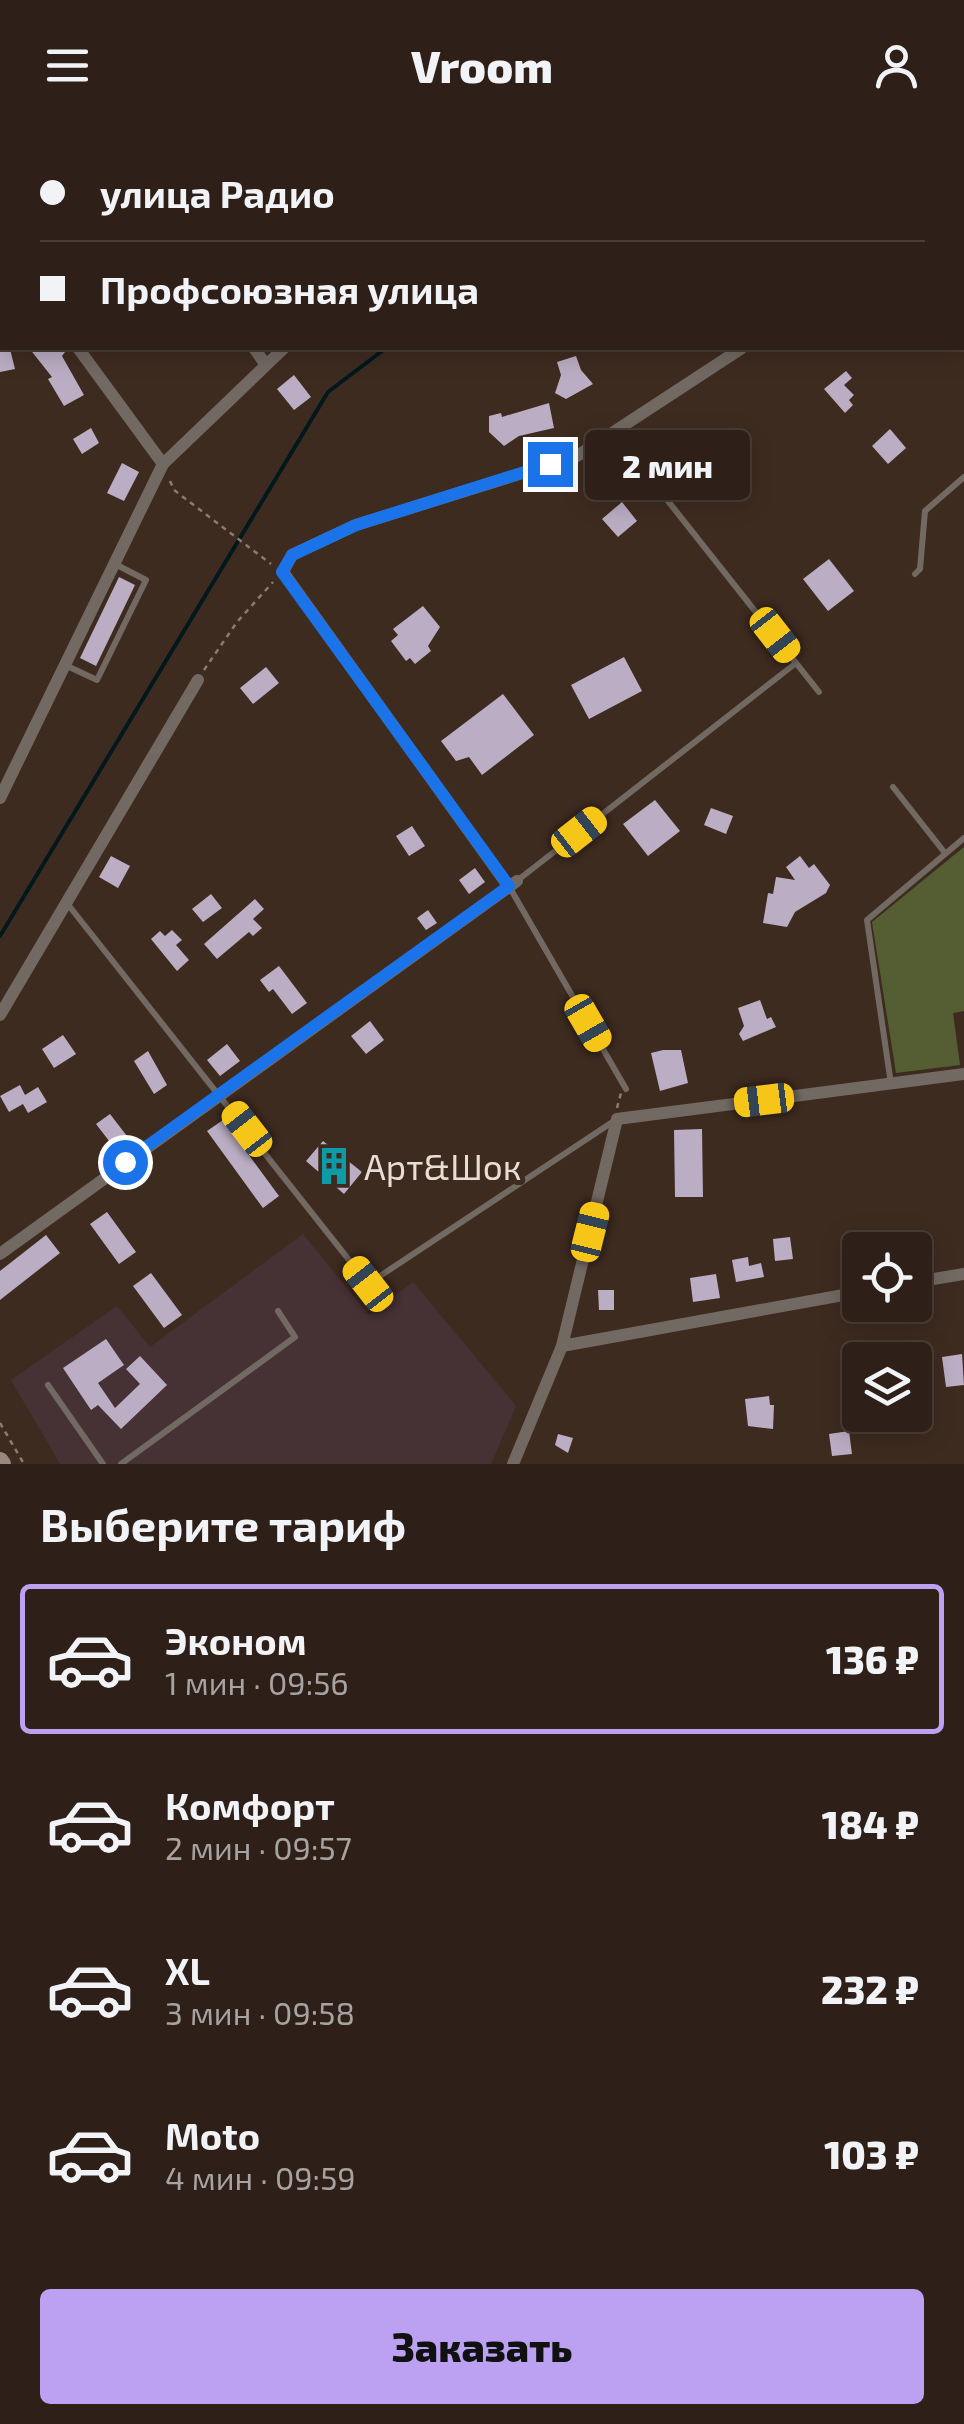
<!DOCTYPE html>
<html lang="ru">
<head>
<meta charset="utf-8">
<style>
  :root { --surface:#2e2018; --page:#3a2d25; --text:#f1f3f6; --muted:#a7a3a2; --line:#493e37; --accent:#bca0f2 }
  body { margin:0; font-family:"Exo 2",sans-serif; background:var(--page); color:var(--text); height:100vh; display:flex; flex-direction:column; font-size:38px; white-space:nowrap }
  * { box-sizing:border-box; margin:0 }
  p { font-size:32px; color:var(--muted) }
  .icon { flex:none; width:55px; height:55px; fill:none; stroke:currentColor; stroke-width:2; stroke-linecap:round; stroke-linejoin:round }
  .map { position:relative; height:1334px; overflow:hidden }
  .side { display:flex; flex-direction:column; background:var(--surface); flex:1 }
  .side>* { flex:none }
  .top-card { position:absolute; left:0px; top:0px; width:965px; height:220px; box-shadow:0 5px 25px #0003,0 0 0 2px var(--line); display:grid; align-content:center; height:220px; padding:0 40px; background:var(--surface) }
  .fabs { position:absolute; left:842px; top:1102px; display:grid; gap:20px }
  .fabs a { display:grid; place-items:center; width:90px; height:90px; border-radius:10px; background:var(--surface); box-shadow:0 5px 25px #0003,0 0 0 2px var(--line); font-size:50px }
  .end { position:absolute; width:45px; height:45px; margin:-22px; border:12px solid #1a73e8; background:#fff; box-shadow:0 0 0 5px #fff }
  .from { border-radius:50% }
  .bubble { position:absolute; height:70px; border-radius:10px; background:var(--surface); box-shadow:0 5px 25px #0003,0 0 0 2px var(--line); font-size:32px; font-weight:800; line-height:70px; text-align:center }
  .car { position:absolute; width:30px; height:60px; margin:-30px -15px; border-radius:12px; box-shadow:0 0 8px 2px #0007; background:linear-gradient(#f5c518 24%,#345 0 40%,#f5c518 0 76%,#345 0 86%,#f5c518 0) }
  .top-card b { display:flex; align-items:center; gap:35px; height:95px; font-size:38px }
  .top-card b+b { border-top:2px solid var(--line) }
  .top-card i { width:25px; height:25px; background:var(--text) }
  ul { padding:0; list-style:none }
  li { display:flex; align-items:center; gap:30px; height:150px; margin:0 20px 15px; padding:0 20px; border:5px solid transparent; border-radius:10px }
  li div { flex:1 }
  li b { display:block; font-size:38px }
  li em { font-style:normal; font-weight:800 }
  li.on { border-color:var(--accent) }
  li>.icon { width:90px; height:90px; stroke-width:1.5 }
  h2 { padding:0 40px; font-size:45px; line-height:120px }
  .primary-button { display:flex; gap:20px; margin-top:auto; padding:20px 40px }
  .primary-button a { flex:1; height:115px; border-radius:10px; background:var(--accent); color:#111; font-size:40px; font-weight:800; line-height:115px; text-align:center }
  header { display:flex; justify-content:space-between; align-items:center; height:130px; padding:0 40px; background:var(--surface); font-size:45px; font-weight:800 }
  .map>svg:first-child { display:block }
  .commercial { fill:#463135 }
  .green { fill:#545e32 }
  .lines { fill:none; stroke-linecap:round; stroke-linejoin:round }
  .stream { stroke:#02181d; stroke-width:4 }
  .building { fill:#bbadc3 }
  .path { stroke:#8b7b72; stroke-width:2.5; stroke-dasharray:5 5; stroke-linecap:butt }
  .service { stroke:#736963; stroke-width:6 }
  .minor { stroke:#736963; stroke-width:12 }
  .secondary { stroke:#98887f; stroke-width:18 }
  .route { stroke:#1a73e8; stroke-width:12 }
  .labels { text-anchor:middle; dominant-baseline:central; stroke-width:10; stroke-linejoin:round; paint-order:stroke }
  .poi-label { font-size:35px; fill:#eaddd6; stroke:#3e2b20; text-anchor:start }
</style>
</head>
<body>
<header><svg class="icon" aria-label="menu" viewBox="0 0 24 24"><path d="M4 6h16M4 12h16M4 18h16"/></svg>Vroom<svg class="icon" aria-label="person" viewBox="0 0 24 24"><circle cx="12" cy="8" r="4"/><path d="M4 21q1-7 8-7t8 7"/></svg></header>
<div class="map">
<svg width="964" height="1334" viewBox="0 0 964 1334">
  <rect width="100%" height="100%" fill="#3e2b20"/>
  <path class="commercial" d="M303,1104L369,1185L413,1152L516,1276L491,1334H60L11,1250L117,1176L150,1217Z"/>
  <path class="green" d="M964,717V881L953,883L960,935L896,943L872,792Z"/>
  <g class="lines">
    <path class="stream" d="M736,2L739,0
      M0,806L328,262L386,218"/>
  </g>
  <path class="building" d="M29,218H68L62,226L84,265L64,276L48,249L52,247Z
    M10,219L15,239L0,242V221Z
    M576,226L581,240L593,254L566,269L555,263L561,245L557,232Z
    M846,241L852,248L844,255L854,265L849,270L853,275L845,283L824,259Z
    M294,245L311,267L294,280L277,259Z
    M549,273L554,298L519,306L504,316L489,302V286L501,283L502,287Z
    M91,298L99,313L82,324L73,309Z
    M890,299L906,318L888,334L872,316Z
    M729,322L745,333L724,361L709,350Z
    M122,333L139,342L124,371L107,363Z
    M622,372L637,391L618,407L602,389Z
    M829,429L854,461L828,481L803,449Z
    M119,447L135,455L96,536L80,528Z
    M423,476L440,497L428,516L431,521L415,534L410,528L406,531L391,511L398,505L393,499Z
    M624,527L642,561L589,589L571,555Z
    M266,537L279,553L253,574L240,558Z
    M503,564L534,605L482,645L469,627L456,631L441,611Z
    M655,670L680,701L648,726L623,694Z
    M711,678L733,686L726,704L704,695Z
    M412,696L425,716L409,726L396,706Z
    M111,726L130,736L118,758L99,747Z
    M800,726L809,738L814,734L830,755L826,763L795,782L787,797L763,793L768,763L773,764L776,747L795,750L786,737Z
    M475,738L485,752L469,764L459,750Z
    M211,764L222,778L203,792L192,779Z
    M255,769L264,779L253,789L262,798L253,806L249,802L217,829L204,814Z
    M428,780L437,793L426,800L417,788Z
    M172,800L182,810L176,815L189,830L177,841L151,809L160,801L165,806Z
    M279,836L307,873L292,884L273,859L269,862L260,850Z
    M760,870L767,889L771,887L776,897L743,911L739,904L744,896L738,878Z
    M370,891L384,910L366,924L351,906Z
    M63,905L76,924L54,938L42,919Z
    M227,914L240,931L220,946L207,930Z
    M663,920H681L688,953L660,961L651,923Z
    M148,921L167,955L154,964L134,931Z
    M20,955L25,965L38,957L47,972L28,983L23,974L9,982L0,966Z
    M110,984L130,1010L116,1020L96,994Z
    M223,990L279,1066L263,1078L207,1001Z
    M702,999L703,1067H675L674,1000Z
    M323,1011L362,1042L344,1064L306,1031Z
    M107,1082L136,1122L119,1134L90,1094Z
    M46,1105L60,1123L0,1170V1141Z
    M790,1107L793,1129L775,1131L773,1109Z
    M748,1127L749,1136L761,1133L764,1147L736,1152L732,1130Z
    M151,1143L182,1185L164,1198L133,1156Z
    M716,1144L720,1168L693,1172L690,1148Z
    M598,1160H614V1180H599Z
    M106,1209L124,1235L98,1253L115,1278L140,1254L126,1239L140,1226L167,1255L121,1299L98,1275L91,1280L63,1238Z
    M962,1224L964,1255L946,1257L942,1227Z
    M860,1265V1293L855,1294L847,1272H851V1266Z
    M769,1266L770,1275H774L773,1299L748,1296L745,1269Z
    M849,1301L852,1324L832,1326L829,1304Z
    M558,1304L573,1308L568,1323L555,1315Z"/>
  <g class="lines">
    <path class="path" d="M805,0L808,2
      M170,351L174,360L271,434
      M204,540L237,492L273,452
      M617,978L621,963
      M0,1293L24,1334"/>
    <path class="service" d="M962,32H964
      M615,304L819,562
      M915,444L920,439L925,381L964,347
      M65,535L97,550L146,450L115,434
      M893,657L945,723
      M518,750L796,533
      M510,758L626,959
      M66,772L368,1154L614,991
      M891,954L867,790L964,708
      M48,1255L103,1334
      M121,1334L295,1207L278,1181"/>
    <path class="minor" d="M99,0L101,2
      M258,0L259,2
      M180,2L182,0
      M453,2L455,0
      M962,46L964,45
      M0,112L2,116
      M0,181L2,180
      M78,218L163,334
      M254,218L266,235
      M0,668L163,334L284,218
      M509,757L283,442L292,425L356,395L577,326L742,218
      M0,885L198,550
      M0,1124L517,751
      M915,1152L964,1144
      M562,1216L860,1162
      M513,1334L562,1216L617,989L964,944"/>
    <path class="secondary" d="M0,1331L2,1334"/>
  </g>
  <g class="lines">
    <path class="route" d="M125,1032L509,756L282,442L292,425L356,395L550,334"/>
  </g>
  <defs>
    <g id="building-bare" transform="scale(3)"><path d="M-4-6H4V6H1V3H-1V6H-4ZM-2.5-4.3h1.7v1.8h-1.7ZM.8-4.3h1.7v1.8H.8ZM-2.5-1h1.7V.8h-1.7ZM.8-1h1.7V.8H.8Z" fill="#0f9aa8" stroke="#3e2b20" stroke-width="2.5" paint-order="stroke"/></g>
  </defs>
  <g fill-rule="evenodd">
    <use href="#building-bare" x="334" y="1036"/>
  </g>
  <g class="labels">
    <g class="poi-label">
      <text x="364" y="1036">Арт&amp;Шок</text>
    </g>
  </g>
</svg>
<div class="fabs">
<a><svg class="icon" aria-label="locate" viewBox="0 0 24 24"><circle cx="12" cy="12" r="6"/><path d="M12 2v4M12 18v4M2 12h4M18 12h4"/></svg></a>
<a><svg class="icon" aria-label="layers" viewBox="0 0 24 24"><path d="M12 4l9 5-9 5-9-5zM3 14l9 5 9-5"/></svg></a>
</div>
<i class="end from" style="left:125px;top:1032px"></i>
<i class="end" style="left:550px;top:334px"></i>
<div class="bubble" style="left:585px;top:300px;width:165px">2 мин</div>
<i class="car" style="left:775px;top:505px;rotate:142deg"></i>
<i class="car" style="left:579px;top:702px;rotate:52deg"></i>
<i class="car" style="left:588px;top:893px;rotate:150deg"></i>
<i class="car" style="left:764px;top:970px;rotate:263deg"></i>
<i class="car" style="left:247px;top:999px;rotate:322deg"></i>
<i class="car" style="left:590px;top:1102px;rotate:14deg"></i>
<i class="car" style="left:368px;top:1154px;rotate:322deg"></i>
<div class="top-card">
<b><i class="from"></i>улица Радио</b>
<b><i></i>Профсоюзная улица</b>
</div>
</div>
<section class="side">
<h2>Выберите тариф</h2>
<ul>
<li class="on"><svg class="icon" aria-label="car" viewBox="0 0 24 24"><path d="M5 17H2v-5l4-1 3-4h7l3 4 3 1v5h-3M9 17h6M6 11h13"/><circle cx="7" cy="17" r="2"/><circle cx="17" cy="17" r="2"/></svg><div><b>Эконом</b><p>1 мин · 09:56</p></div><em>136 ₽</em></li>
<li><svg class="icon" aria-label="car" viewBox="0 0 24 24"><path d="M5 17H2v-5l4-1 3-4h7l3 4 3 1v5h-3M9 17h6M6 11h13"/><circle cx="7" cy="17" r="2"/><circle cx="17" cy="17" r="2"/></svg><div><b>Комфорт</b><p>2 мин · 09:57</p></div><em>184 ₽</em></li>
<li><svg class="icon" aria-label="car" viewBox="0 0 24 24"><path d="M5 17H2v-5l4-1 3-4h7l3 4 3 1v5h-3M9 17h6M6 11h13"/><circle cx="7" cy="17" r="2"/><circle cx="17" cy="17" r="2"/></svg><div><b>XL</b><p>3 мин · 09:58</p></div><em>232 ₽</em></li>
<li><svg class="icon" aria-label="car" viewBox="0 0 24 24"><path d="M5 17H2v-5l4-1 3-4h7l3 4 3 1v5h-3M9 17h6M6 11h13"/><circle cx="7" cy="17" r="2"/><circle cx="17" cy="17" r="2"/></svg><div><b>Moto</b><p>4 мин · 09:59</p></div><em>103 ₽</em></li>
</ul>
<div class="primary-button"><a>Заказать</a></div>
</section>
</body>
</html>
